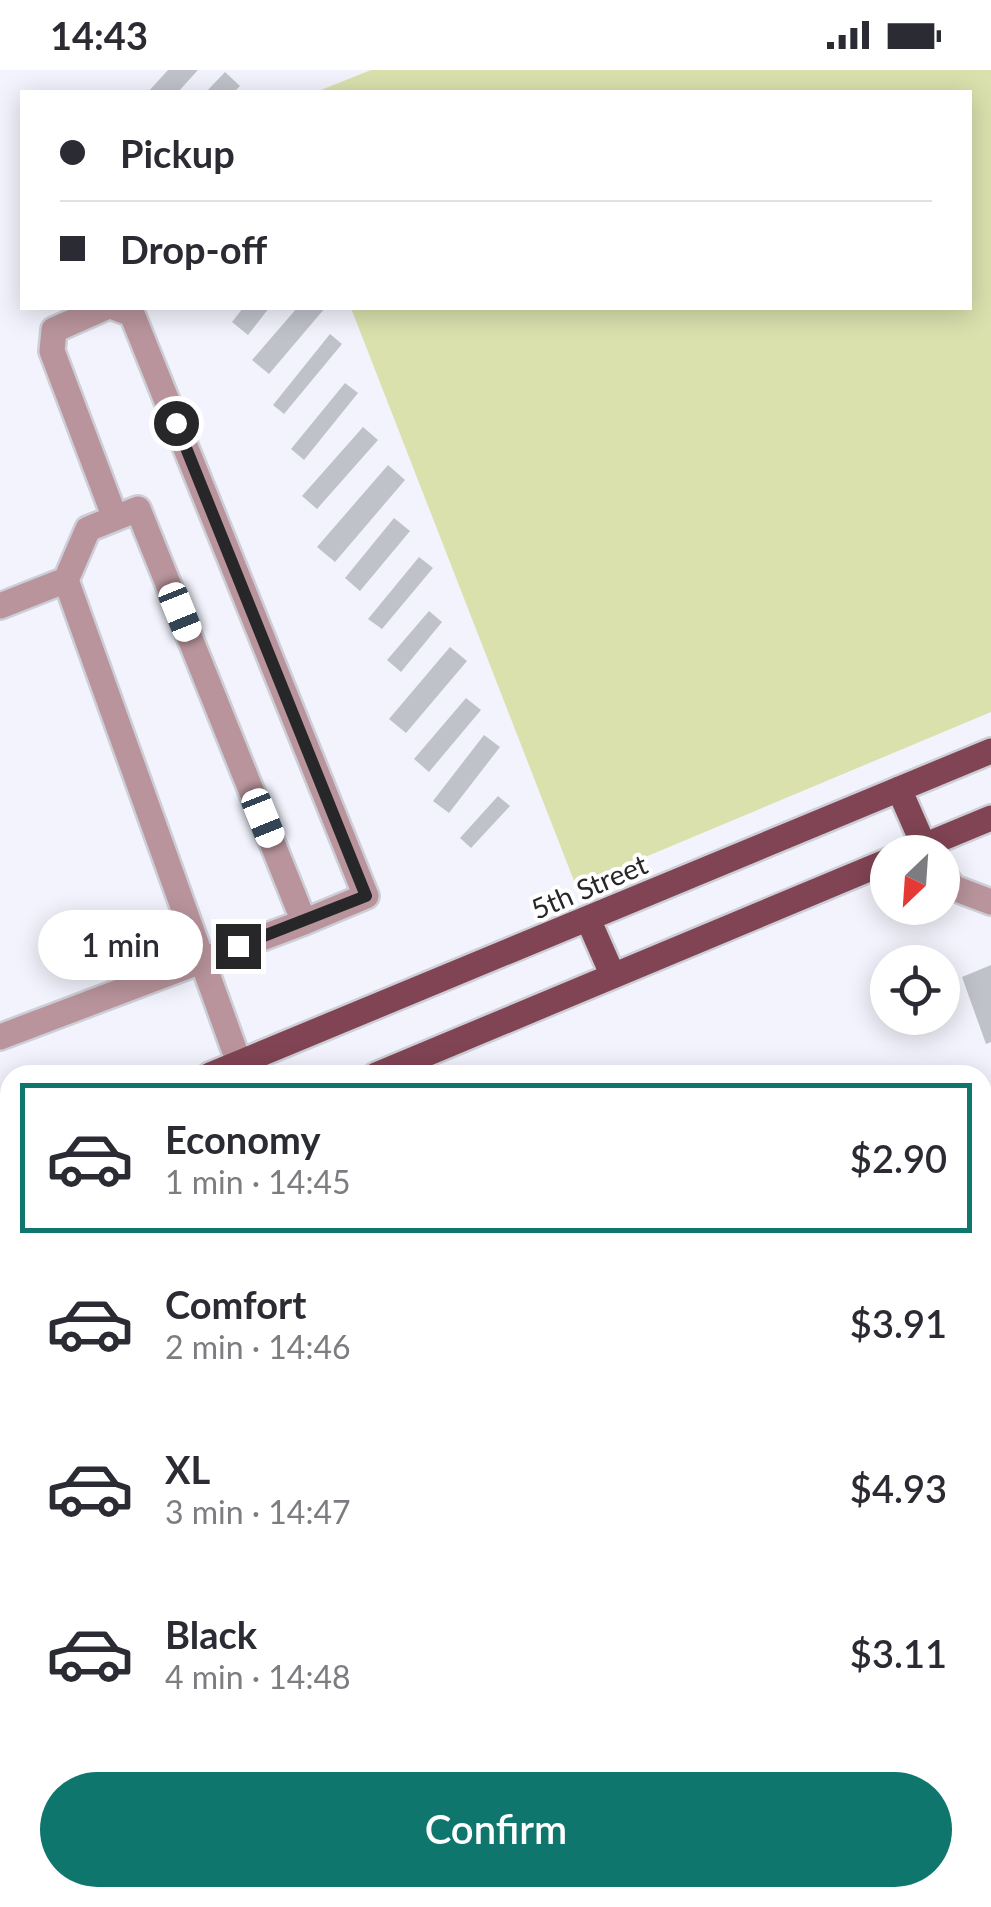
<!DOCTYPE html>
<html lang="en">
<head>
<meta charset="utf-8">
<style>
  :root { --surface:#fff; --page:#f7f7f7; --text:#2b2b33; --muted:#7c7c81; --line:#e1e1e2; --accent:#0f766e }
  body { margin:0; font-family:Lato,sans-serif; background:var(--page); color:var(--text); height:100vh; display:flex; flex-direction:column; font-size:38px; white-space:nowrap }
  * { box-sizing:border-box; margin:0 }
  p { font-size:32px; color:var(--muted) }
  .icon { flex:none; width:55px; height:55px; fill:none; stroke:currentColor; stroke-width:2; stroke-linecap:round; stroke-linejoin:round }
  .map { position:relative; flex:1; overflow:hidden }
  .side { position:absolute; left:0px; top:995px; width:992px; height:842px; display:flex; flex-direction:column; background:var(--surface); border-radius:30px 30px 0 0; box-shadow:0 5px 25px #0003 }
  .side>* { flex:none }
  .guide { position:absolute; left:20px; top:20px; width:952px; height:220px; border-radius:0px; box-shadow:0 5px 25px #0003; display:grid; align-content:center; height:220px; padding:0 40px; background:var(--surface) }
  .needle { width:65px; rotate:205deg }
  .fabs { position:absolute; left:870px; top:765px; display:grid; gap:20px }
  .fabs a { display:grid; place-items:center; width:90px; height:90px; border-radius:50%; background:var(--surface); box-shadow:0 5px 25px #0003; font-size:50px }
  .end { position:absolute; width:45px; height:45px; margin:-22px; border:12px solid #27272a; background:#fff; box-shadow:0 0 0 5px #fff }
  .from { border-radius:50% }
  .bubble { position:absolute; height:70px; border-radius:35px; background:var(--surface); box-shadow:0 5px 25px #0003; font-size:32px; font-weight:600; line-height:70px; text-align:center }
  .car { position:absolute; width:30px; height:60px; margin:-30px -15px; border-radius:12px; box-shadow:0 0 8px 2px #0007; background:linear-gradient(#fff 24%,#345 0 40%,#fff 0 76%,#345 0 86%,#fff 0) }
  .guide b { display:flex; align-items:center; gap:35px; height:95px; font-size:38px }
  .guide b+b { border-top:2px solid var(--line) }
  .guide i { width:25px; height:25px; background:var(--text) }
  ul { padding:18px 0 0; list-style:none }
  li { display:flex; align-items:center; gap:30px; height:150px; margin:0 20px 15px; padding:0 20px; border:5px solid transparent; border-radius:0px }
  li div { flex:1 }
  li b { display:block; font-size:38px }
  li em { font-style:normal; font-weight:600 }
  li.selected { border-color:var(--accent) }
  li>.icon { width:90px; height:90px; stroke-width:1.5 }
  .button { display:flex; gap:20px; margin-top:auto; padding:20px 40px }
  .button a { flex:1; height:115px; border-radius:60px; background:var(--accent); color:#fff; font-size:40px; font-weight:600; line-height:115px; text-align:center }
  .status { display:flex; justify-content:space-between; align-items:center; height:70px; padding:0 50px; background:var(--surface); direction:ltr }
  .status svg { height:28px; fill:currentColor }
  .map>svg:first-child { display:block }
  .green { fill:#dae1ad }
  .building { fill:#c0c2ca }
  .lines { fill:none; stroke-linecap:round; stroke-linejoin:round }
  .minor-casing { stroke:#cdced6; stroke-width:30 }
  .major-casing { stroke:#cdced6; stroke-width:30 }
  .minor { stroke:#b9949c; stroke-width:25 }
  .major { stroke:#814454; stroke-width:25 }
  .route { stroke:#27272a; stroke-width:12 }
  .labels { text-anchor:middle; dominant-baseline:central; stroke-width:8; stroke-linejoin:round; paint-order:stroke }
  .street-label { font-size:28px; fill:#27272a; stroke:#fff }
</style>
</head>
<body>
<div class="status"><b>14:43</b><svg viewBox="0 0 49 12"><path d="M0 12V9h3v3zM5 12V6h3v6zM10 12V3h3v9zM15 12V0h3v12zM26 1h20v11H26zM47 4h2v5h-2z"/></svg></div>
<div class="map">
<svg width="991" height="1837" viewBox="0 0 991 1837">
  <rect width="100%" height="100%" fill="#f2f3fc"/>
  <path class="green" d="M371,0H991V642L576,816L351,238H970V22H316Z
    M0,1782L10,1785V1828H181L219,1837H0Z"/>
  <path class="building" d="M168,0H198L178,22H148Z
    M225,2L240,16L234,22H206Z
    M243,238H269L248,265L232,252Z
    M297,238H325L269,304L252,290Z
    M330,264L342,274L284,344L273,335Z
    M345,313L358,323L304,390L291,379Z
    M363,357L378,370L317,439L302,426Z
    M388,395L405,410L335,492L317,477Z
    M394,448L410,461L360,521L345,508Z
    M419,487L433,498L382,559L368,549Z
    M429,541L442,552L401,602L387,590Z
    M450,577L467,591L406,663L389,649Z
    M466,628L481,640L429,702L414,689Z
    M484,665L500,677L449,743L433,731Z
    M498,726L510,736L471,778L460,768Z
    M991,895V972L986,974L962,907Z"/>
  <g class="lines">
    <g class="minor-casing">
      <path id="minor" d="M104,238L54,260L52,281L115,448
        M116,238L132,244L366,826L304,852
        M0,536L66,510L239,993
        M942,803L954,818L991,832
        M0,967L304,852L138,439L88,459L66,510
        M0,1048L10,1075"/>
    </g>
    <g class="major-casing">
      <path id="major" d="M899,719L924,776
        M909,782L991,748
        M588,849L613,906
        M210,1005L991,681
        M376,1005L888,791
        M0,1092L10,1087
        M0,1163L10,1159"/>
    </g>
    <use href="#minor" class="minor"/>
    <use href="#major" class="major"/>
  </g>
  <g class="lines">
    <path class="route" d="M176,353L366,826L238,876"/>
  </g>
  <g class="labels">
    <g class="street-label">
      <text transform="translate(589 816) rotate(-23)">5th Street</text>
    </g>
  </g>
</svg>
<div class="fabs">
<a><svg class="needle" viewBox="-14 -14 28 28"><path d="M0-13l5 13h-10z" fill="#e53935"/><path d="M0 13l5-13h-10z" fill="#7c7c81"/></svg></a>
<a><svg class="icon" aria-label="locate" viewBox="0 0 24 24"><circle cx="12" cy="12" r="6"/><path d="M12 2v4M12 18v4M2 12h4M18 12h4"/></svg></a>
</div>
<i class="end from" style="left:176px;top:353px"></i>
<i class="end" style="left:238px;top:876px"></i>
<div class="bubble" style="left:38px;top:840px;width:165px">1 min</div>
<i class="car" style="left:180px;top:542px;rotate:158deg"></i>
<i class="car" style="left:263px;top:748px;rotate:158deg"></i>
<div class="guide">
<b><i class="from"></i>Pickup</b>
<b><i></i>Drop-off</b>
</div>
<section class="side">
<ul>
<li class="selected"><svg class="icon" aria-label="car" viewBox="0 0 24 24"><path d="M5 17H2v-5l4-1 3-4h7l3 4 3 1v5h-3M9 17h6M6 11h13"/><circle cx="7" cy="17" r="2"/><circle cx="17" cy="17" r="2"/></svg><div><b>Economy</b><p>1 min · 14:45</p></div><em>$2.90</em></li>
<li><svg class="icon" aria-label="car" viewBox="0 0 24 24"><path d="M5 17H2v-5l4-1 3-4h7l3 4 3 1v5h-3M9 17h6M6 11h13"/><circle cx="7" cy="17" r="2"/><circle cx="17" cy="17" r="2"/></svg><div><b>Comfort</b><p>2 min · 14:46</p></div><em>$3.91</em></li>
<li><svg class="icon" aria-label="car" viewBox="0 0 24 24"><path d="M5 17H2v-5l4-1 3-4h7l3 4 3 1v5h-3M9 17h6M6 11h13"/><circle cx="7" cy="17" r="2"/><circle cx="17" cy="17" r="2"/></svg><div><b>XL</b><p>3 min · 14:47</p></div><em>$4.93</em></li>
<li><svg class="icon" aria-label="car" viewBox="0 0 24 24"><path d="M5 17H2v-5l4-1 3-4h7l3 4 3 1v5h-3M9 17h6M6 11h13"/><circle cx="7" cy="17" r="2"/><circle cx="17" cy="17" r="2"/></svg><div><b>Black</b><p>4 min · 14:48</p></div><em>$3.11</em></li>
</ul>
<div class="button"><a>Confirm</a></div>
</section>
</div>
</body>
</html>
